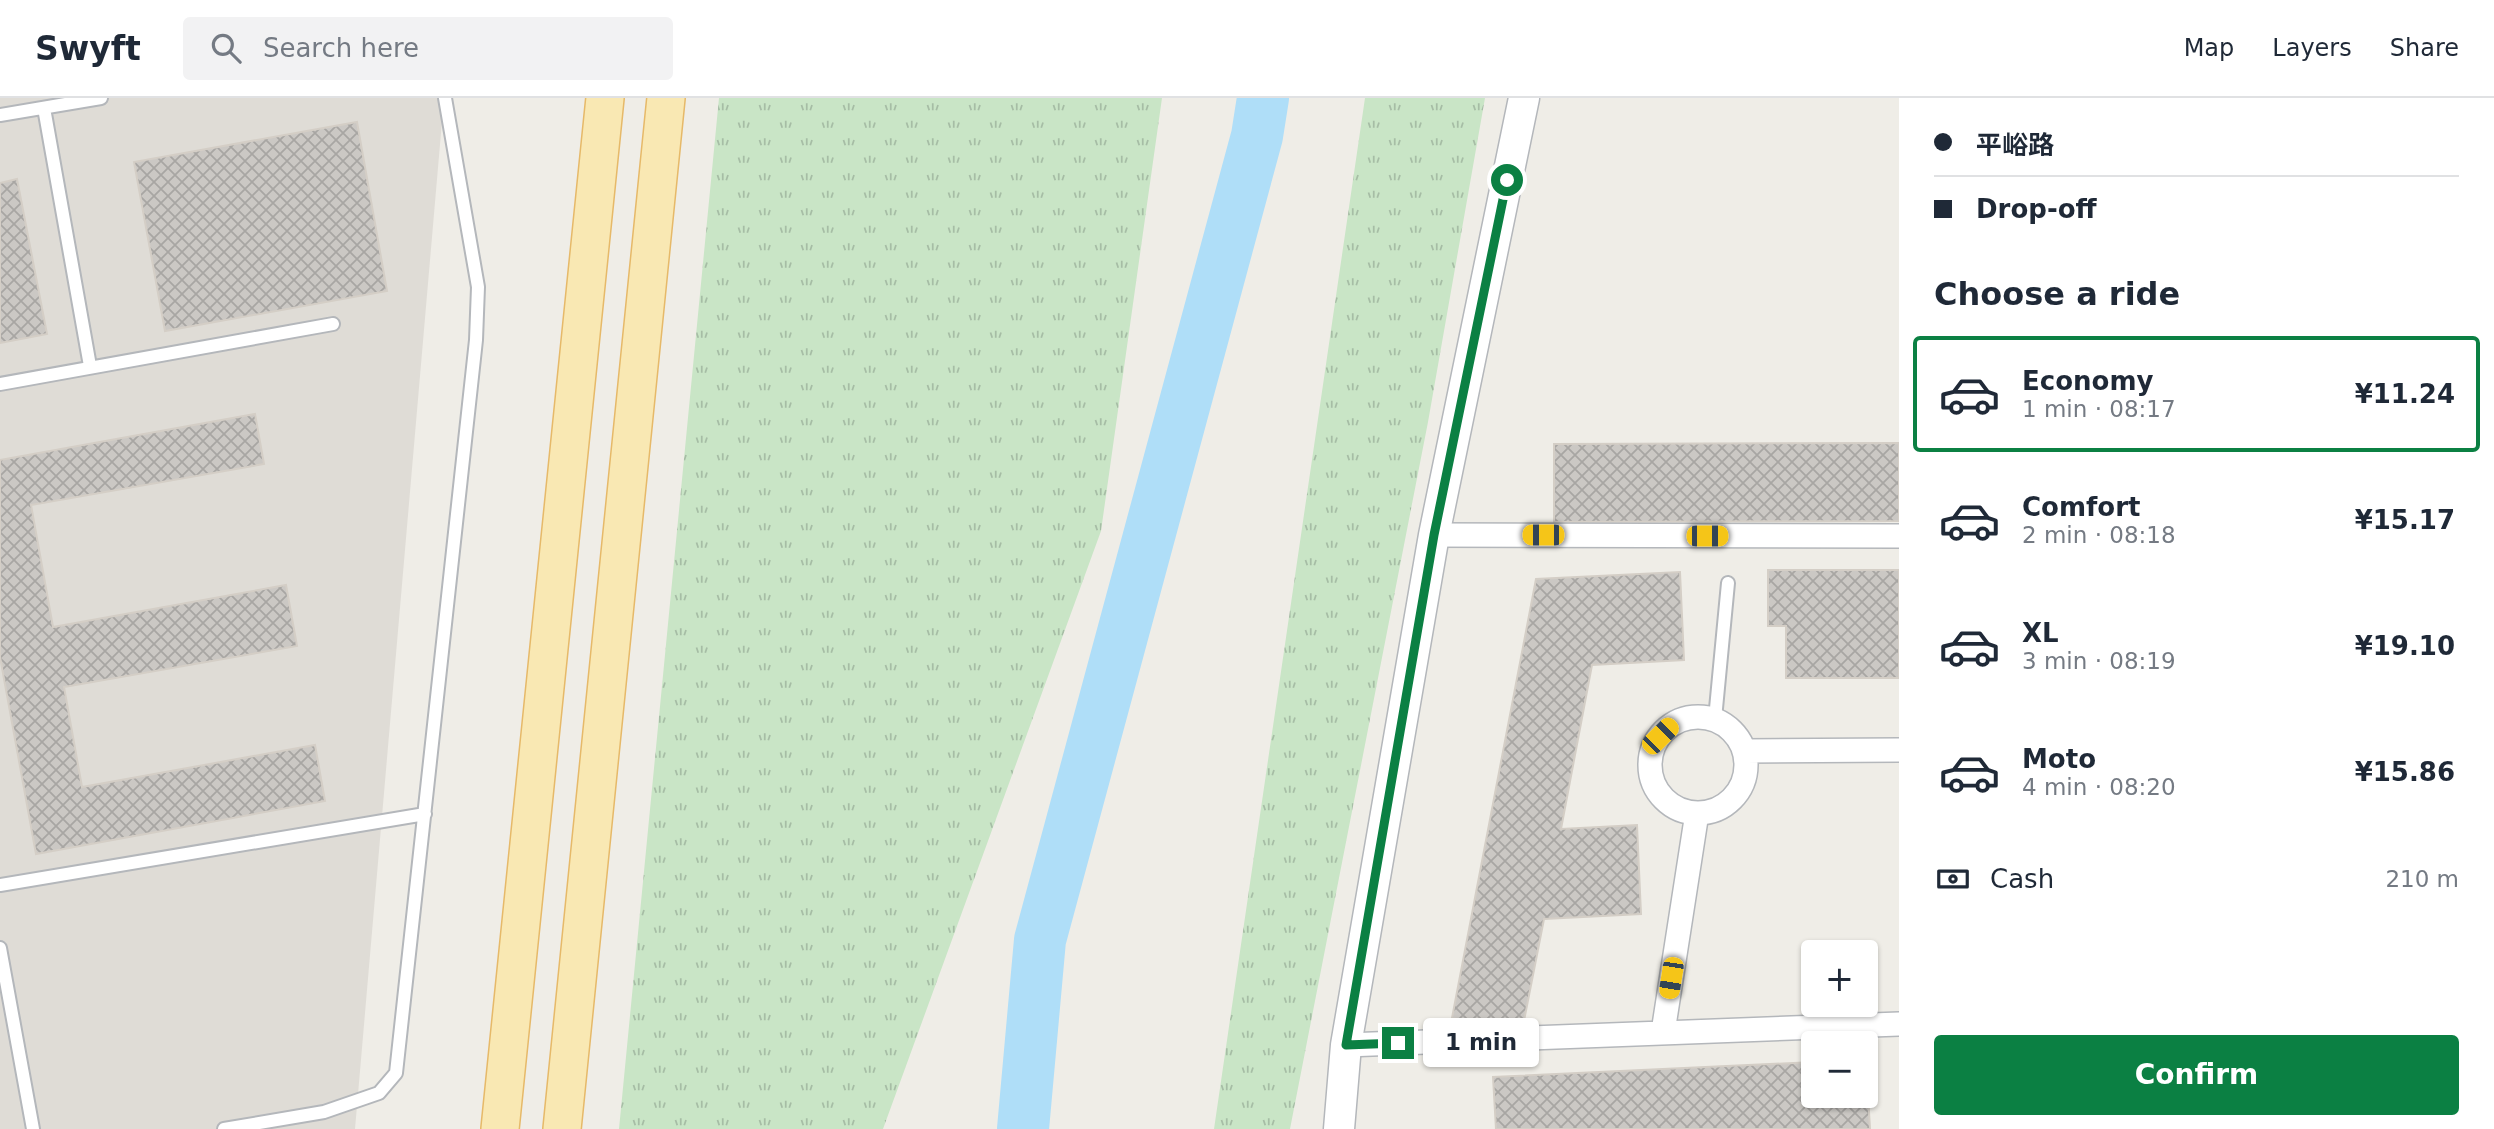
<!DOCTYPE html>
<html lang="en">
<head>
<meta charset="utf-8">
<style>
  :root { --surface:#fff; --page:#f2f2f3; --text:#1f2937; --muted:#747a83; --line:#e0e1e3; --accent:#0b8043 }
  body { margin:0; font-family:"DejaVu Sans","Noto Sans SC",sans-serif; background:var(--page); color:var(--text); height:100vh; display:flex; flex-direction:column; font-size:26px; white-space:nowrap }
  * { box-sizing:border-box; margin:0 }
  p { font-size:23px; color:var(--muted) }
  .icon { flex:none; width:38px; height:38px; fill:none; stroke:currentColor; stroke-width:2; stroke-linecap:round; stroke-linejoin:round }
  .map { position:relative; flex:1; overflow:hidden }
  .drawer { display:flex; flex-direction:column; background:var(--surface); width:595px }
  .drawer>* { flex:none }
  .banner { display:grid; align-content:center; height:154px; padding:0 35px; background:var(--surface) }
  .tools { position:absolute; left:1801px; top:842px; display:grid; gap:14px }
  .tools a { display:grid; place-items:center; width:77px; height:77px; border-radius:7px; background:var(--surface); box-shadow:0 2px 5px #0004; font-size:35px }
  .end { position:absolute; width:32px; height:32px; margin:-16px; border:9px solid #0b8043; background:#fff; box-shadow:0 0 0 4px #fff }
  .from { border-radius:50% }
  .bubble { position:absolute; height:49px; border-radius:7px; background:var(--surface); box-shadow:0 2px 5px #0004; font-size:23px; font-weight:600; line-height:49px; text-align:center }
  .car { position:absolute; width:21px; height:42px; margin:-21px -10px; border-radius:9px; box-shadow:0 0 5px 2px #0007; background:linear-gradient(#f5c518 24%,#345 0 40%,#f5c518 0 76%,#345 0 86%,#f5c518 0) }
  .banner b { display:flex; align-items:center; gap:24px; height:66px; font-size:26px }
  .banner b+b { border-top:2px solid var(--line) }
  .banner i { width:18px; height:18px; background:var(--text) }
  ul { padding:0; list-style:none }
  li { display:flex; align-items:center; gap:21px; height:116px; margin:0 14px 10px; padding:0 21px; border:4px solid transparent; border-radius:7px }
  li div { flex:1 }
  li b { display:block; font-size:26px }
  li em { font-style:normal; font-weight:600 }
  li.on { border-color:var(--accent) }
  li>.icon { width:63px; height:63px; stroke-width:1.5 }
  h2 { padding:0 35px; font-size:32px; line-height:84px }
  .pay { display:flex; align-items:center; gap:18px; height:77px; padding:0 35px; font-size:26px }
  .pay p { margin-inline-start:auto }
  .action { display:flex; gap:14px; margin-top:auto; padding:14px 35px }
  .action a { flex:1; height:80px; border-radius:7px; background:var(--accent); color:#fff; font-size:28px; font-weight:600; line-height:80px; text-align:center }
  header { display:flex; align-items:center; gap:42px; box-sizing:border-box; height:98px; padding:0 35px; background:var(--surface); border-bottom:2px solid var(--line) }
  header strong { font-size:33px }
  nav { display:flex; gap:38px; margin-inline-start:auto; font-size:24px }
  .search { width:490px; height:63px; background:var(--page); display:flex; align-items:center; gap:18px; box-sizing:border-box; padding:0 24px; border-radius:7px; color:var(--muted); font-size:26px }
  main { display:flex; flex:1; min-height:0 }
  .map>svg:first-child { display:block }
  .education { fill:#dfdcd6 }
  .grass { fill:url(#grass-tufts) }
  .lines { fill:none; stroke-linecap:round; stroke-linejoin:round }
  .river { stroke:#afdef8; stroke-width:52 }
  .building { fill:url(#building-cross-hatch); stroke:#d4cec6; stroke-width:2 }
  .service-casing { stroke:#b4b7bb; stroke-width:16 }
  .minor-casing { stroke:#b4b7bb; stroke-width:26 }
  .tertiary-casing { stroke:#b4b7bb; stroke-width:33 }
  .primary-casing { stroke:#e6b969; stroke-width:40 }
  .service { stroke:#fff; stroke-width:12 }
  .minor { stroke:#fff; stroke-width:23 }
  .tertiary { stroke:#fff; stroke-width:30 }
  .primary { stroke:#f9e8b3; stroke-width:37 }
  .route { stroke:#0b8043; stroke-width:9 }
</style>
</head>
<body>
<header>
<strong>Swyft</strong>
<div class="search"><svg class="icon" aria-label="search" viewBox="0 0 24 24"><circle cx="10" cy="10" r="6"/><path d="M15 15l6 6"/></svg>Search here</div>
<nav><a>Map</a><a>Layers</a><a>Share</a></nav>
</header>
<main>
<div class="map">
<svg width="1899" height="1031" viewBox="0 0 1899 1031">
  <defs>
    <pattern id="grass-tufts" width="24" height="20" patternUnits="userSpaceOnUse" patternTransform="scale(1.75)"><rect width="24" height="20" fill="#c9e5c6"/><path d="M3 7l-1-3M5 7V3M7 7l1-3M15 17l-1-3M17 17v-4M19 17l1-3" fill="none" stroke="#a6bda5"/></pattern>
    <pattern id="building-cross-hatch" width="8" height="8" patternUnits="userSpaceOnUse" patternTransform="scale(1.75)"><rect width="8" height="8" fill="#cbc8c4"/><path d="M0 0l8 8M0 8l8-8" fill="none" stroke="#a8a6a3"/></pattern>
  </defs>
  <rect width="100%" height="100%" fill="#efede7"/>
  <path class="education" d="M0,0H444L355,1031H0Z"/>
  <path class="grass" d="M719,0H1162L1101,433L883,1031H619Z
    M1365,0H1485L1428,324L1290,1031H1214Z"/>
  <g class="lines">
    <path class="river" d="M1023,1031L1040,842L1257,38L1263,0"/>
  </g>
  <path class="building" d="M357,24L387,193L165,233L134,64Z
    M17,81L47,236L0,245V85Z
    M255,316L264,366L31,407L53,529L286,487L297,548L64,589L82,689L315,647L325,703L36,756L0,559V362Z
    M1899,345V423L1554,424V346Z
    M1768,472H1899V580H1786V528H1768Z
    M1680,474L1684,562L1592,567L1561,731L1637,727L1641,816L1544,821L1522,933L1452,920L1536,481Z
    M1866,961L1870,1031H1496L1493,979L1813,964V998H1866Z"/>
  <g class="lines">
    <g class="service-casing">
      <path id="service" d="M44,10L90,268
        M0,17L101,0
        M0,286L333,226
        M1715,621L1728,485
        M0,787L425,716
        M0,850L33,1031
        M224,1031L324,1014L379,995L396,975L476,242L478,189L445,0"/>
    </g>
    <g class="minor-casing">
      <path id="minor" d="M1434,437L1899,438
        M1650 667a48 48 0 1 1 96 0a48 48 0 1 1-96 0Z
        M1745,653L1899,652
        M1663,934L1697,715
        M1346,947L1899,926"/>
    </g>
    <g class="tertiary-casing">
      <path id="tertiary" d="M1339,1031L1346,947L1434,437L1524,0"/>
    </g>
    <g class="primary-casing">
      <path id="primary" d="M500,1031L605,0
        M562,1031L666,0"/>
    </g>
    <use href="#service" class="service"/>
    <use href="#minor" class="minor"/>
    <use href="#tertiary" class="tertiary"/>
    <use href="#primary" class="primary"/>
  </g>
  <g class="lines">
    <path class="route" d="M1398,945L1346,947L1434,437L1507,82"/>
  </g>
</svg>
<div class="tools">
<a>+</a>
<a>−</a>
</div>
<i class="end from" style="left:1507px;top:82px"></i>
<i class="end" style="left:1398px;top:945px"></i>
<div class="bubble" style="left:1423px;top:920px;width:116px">1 min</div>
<i class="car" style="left:1543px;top:437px;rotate:270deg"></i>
<i class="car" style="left:1707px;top:438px;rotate:90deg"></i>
<i class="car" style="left:1660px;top:638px;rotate:45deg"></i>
<i class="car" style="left:1671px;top:880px;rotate:189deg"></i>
</div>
<section class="drawer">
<div class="banner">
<b><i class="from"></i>平峪路</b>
<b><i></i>Drop-off</b>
</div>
<h2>Choose a ride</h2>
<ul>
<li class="on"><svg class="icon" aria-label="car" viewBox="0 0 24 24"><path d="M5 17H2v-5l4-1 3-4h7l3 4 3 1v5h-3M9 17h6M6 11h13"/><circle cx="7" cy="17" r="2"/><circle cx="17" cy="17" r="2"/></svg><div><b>Economy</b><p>1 min · 08:17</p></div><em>¥11.24</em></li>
<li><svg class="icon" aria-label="car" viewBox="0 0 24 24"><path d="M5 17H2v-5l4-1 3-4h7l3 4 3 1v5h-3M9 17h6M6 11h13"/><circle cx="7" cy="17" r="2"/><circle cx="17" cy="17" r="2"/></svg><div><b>Comfort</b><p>2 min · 08:18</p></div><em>¥15.17</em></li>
<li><svg class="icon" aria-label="car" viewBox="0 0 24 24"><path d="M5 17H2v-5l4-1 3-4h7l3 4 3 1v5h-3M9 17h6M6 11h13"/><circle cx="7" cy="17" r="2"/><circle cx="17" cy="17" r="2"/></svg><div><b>XL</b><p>3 min · 08:19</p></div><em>¥19.10</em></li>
<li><svg class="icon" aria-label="car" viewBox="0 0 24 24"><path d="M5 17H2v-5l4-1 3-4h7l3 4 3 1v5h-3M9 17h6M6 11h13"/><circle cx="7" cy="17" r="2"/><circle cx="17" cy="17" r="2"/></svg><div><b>Moto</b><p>4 min · 08:20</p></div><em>¥15.86</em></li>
</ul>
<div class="pay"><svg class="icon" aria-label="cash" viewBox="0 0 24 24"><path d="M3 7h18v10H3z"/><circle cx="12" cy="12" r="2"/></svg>Cash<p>210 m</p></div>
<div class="action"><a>Confirm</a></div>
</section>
</main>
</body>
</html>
